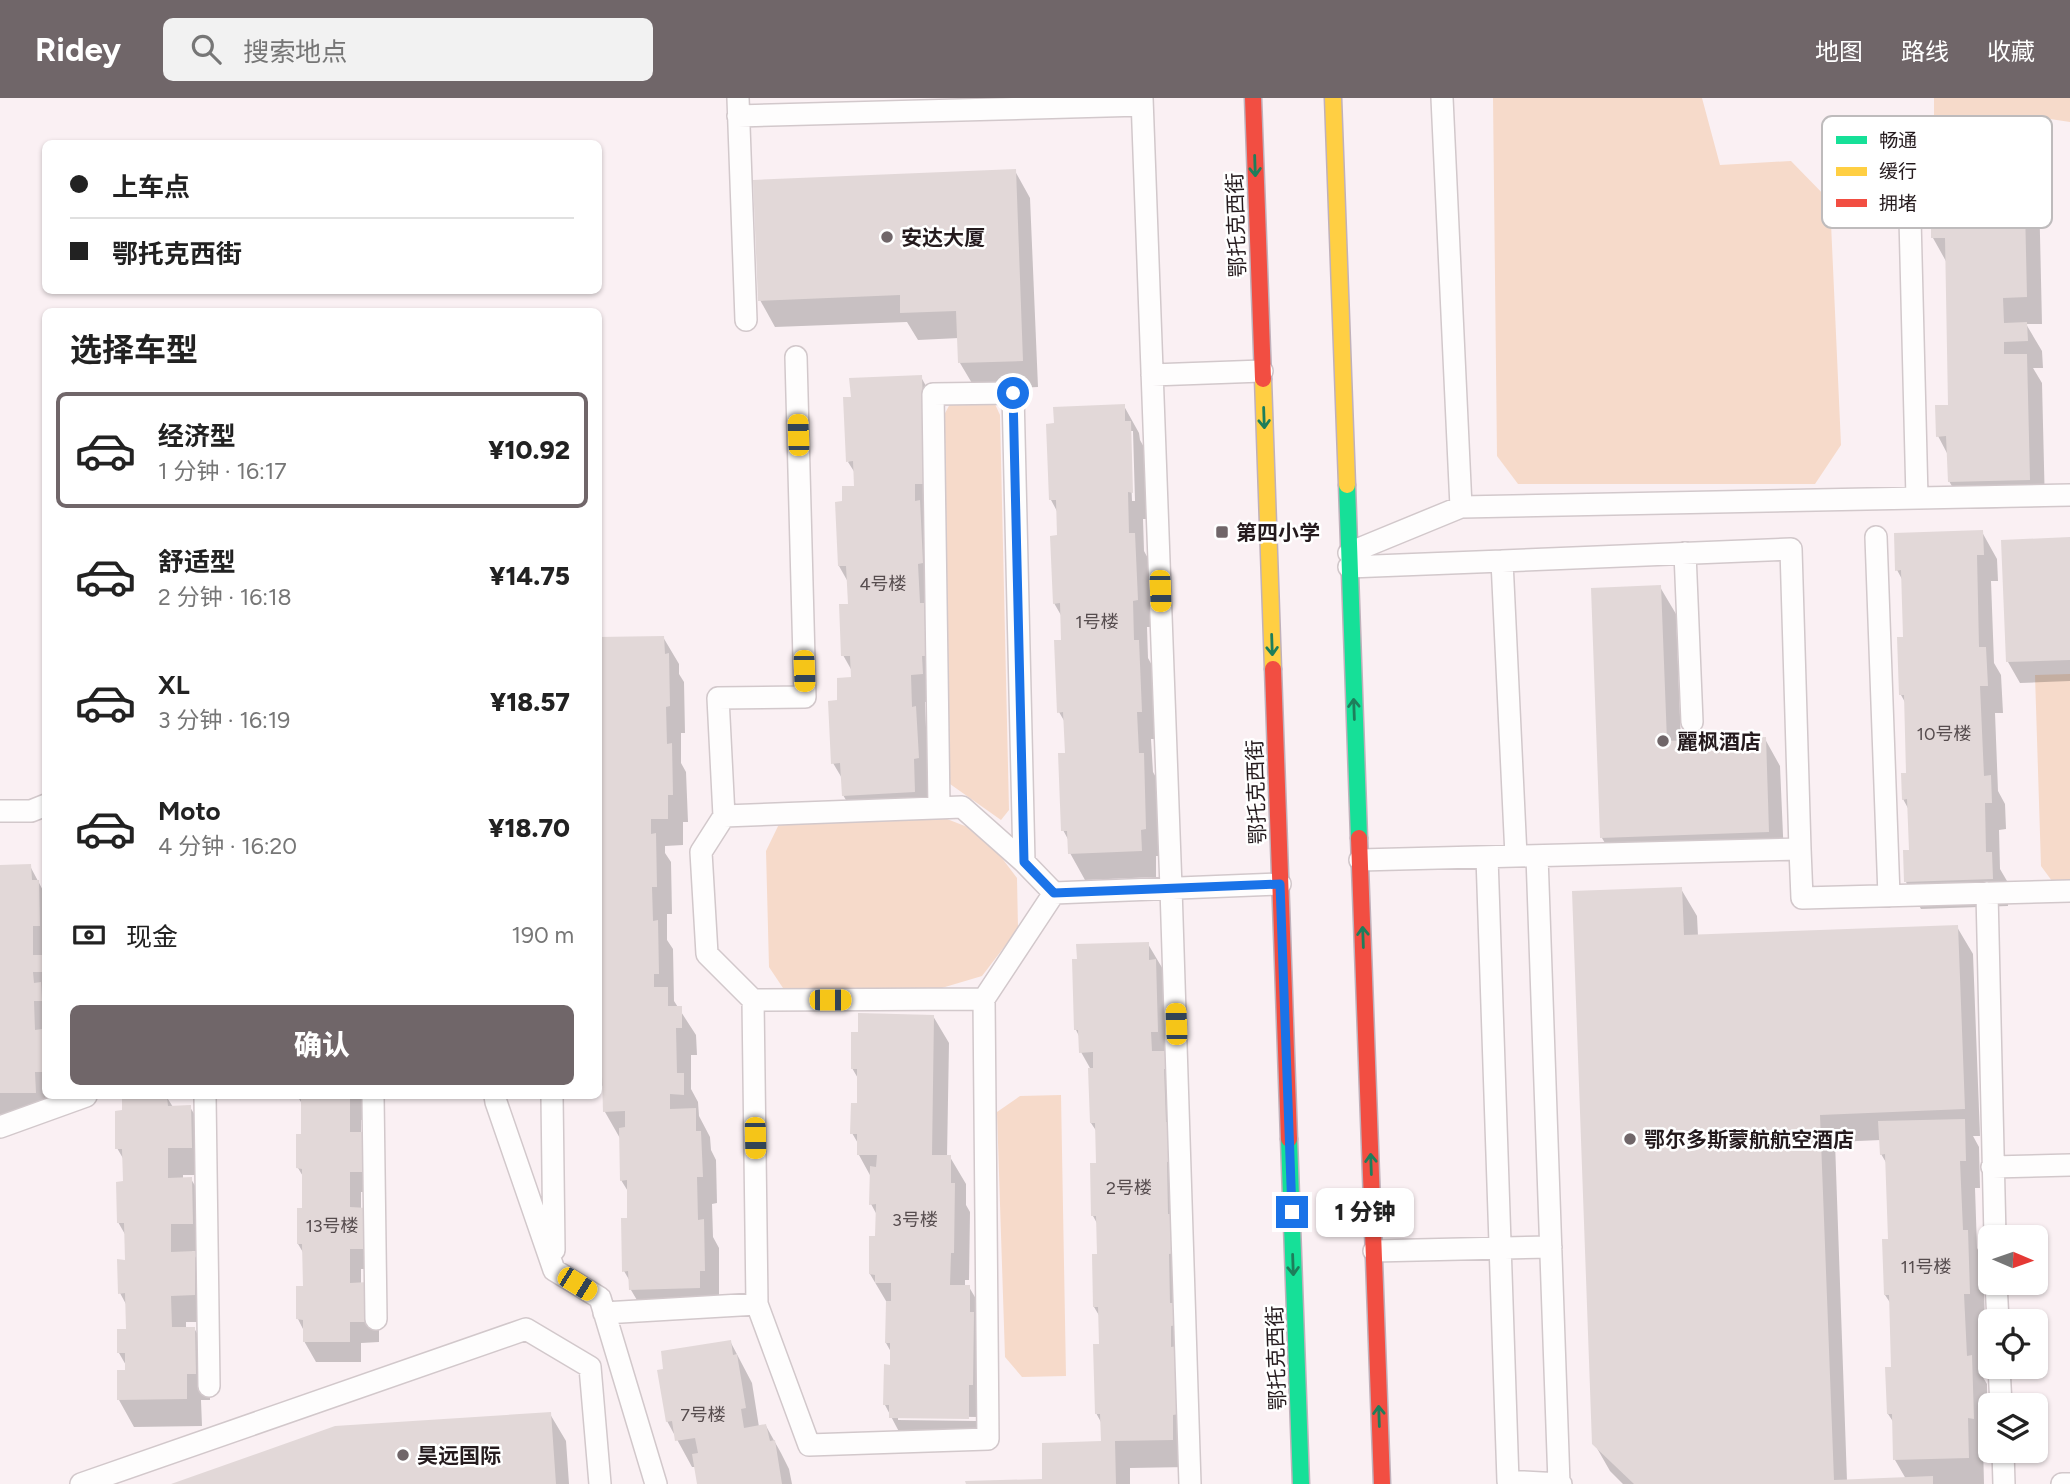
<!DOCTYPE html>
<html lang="zh">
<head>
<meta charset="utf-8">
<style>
  :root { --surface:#fff; --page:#f2f2f2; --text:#222; --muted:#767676; --line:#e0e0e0; --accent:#706669 }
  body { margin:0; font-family:Figtree,"Noto Sans SC",sans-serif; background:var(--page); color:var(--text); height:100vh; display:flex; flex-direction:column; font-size:26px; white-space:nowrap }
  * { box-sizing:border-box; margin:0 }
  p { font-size:23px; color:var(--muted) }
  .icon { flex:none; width:38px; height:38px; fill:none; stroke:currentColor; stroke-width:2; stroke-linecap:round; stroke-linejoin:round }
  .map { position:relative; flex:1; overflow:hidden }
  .side { position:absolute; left:42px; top:210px; width:560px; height:791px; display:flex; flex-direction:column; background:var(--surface); border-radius:10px; box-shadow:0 2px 5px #0004 }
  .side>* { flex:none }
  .guide { position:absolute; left:42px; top:42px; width:560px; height:154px; border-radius:10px; box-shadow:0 2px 5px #0004; display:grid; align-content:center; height:154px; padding:0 28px; background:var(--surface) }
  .needle { width:46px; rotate:92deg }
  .tools { position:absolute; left:1978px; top:1127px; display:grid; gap:14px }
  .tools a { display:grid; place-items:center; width:70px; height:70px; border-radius:10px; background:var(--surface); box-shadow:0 2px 5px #0004; font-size:35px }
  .end { position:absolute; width:32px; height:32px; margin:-16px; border:9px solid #1a73e8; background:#fff; box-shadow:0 0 0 4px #fff }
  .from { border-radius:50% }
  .bubble { position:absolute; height:49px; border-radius:10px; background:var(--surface); box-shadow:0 2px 5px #0004; font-size:23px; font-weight:800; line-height:49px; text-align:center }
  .car { position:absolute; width:21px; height:42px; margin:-21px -10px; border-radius:9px; box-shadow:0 0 5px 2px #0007; background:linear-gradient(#f5c518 24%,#345 0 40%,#f5c518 0 76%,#345 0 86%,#f5c518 0) }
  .guide b { display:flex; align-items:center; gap:24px; height:66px; font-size:26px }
  .guide b+b { border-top:2px solid var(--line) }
  .guide i { width:18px; height:18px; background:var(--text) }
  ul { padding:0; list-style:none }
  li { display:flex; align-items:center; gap:21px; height:116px; margin:0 14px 10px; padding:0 14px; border:4px solid transparent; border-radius:10px }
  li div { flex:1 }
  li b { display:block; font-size:26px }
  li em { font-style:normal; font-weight:800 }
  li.current { border-color:var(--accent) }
  li>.icon { width:63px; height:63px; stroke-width:1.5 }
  h2 { padding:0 28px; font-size:32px; line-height:84px }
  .pay { display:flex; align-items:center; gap:18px; height:77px; padding:0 28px; font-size:26px }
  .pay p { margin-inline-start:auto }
  .action { display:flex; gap:14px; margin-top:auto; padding:14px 28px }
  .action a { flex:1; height:80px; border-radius:10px; background:var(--accent); color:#fff; font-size:28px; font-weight:800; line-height:80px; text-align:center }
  header { display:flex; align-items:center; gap:42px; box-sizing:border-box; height:98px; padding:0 35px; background:var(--accent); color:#fff }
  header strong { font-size:33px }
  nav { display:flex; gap:38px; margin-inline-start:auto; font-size:24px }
  .search { width:490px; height:63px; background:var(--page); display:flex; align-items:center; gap:18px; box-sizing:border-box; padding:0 24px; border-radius:10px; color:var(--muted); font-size:26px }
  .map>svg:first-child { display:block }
  .green { fill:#f6daca }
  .shadow { fill:#0003; fill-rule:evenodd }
  .building { fill:#e2d8d8 }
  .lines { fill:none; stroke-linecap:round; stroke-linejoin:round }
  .lane-casing { stroke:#d2c8cb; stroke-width:24 }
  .fast-casing { stroke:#c0b1bb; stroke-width:19 }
  .slow-casing { stroke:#c0b1bb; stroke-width:19 }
  .jam-casing { stroke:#c0b1bb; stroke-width:19 }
  .lane { stroke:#fefdfd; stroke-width:21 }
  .fast { stroke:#16e098; stroke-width:16 }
  .slow { stroke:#ffcf43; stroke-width:16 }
  .jam { stroke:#f24e42; stroke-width:16 }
  .oneway { stroke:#1e7e5b }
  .route { stroke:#1a73e8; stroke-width:9 }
  .poi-dot { fill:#706669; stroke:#fff; stroke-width:2.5 }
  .labels { text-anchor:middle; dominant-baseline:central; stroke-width:5; stroke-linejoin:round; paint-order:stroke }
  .number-label { font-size:18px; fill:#564c4e }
  .street-label { font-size:21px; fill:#251b1e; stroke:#fff }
  .poi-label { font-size:21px; font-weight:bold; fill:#251b1e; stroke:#fff; text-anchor:start }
  .key { fill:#fff; stroke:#bebbbc; stroke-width:2 }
  .key-label { font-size:19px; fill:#251b1e }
</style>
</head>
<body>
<header>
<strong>Ridey</strong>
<div class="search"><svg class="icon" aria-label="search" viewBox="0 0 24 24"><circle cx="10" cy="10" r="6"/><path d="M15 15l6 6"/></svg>搜索地点</div>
<nav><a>地图</a><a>路线</a><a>收藏</a></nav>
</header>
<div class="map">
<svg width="2070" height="1386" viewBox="0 0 2070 1386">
  <rect width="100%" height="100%" fill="#faf0f3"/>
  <path class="green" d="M1493,0H1702L1720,67L1791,63L1830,103L1841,347L1815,386H1518L1497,358Z
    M1934,0H2070V24L2037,19L1959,37L1934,26Z
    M994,304L1000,317L1009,712L1001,722L950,686L944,317L950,306Z
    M2070,576V782L2052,783L2041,768L2035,577Z
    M934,716L983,735L1017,780L1018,831L982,878L935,892L785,893L769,869L766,753L781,722Z
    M1061,997L1066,1278L1022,1279L1005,1259L997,1014L1020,998Z"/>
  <path class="shadow" d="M2023,66L2039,93L2042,226H2026L2042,253L2043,270H2033L2042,285L2045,409L1965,411L1949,383L1948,357L1938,338L1950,308L1947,165L1933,140L1939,111Z
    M1015,73L1030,100L1038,289L976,292L960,265L959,240L918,242L907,224L775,229L760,202Z
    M921,279L936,306L938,603L925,604L926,629L931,637L929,687L930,721L859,724L843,697V682L833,665L839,604L853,581L852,573L843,557L850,508L848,484L839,468L844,405L856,389L855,375L848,364Z
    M1124,308L1139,335L1140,342L1145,351L1148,421H1143L1144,453L1150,464L1152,529H1147L1148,560L1154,571L1157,641H1151L1153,674L1158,683L1161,758H1156V779L1085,782L1070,755L1069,743L1063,732L1067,656L1066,626L1059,614L1063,544L1062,519L1054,505L1059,439L1058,415L1051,402ZM1129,333H1133L1135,403H1132Z
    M1982,434L1997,461L1998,483H1991L1994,565L2001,577L2003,615H1995L1998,693L2005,706L2006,731L1999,732L2000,771L2007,783L2008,808L1921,811L1906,784L1911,753L1909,712L1903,701L1908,677L1906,606L1901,597L1905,540L1903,483L1897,472Z
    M2070,440V583L2020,585L2008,564Z
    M1660,489L1676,516L1681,644L1765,641L1780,668L1784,760L1618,767L1602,740Z
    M663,539L679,566V576L684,584L685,635H681V665L686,674L688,724H683V747L665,748V755L671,764L672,816H667V842L673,851L674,903L696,937L697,957H691V991L698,1004L699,1018L710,1039L711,1052L716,1062L717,1105L712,1106L713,1139L719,1150V1200L647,1219L631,1192V1185L624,1173L629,1121V1095L621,1082V1042L605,1014L604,990L598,981V931H603L602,918H598V541Z
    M30,768L46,798V848H43L46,1015L0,1016V769Z
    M1681,791L1697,818L1698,838L1957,829L1973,856L1980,1038H1973L1979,1049L1980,1090H1975L1977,1150L1983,1161L1985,1223H1979L1981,1276L1987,1286L1988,1347H1983L1984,1386H1623L1610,1373L1594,1345ZM1881,1042V1056L1887,1066L1889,1143L1885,1197L1891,1206L1893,1270L1888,1316L1894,1325L1895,1362L1906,1381L1847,1383L1835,1044Z
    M1148,846L1164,873L1188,1369L1130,1370V1386H967L1044,1383L1103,1345L1102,1326L1096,1315L1101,1248L1100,1219L1094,1209L1099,1158L1098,1127L1093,1118L1098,1066L1097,1034L1091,1025L1090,970L1081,954L1080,940L1076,932Z
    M933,918L949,945L947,1059H950L966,1086V1107L970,1114L969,1182H965V1189H969L985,1216L984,1347H906L885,1307L891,1268V1254L886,1245V1203L870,1176L877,1140V1117L871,1106V1079L859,1057V1047L852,1035L859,1007V982L852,970ZM898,1318L978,1319V1323L898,1322Z
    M166,998L173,1009H190L206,1036V1077H183V1081H191L207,1108L208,1153H192L209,1182L210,1224H186V1231L194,1230L210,1258V1302H201L202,1328L134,1329L119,1302L127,1274V1269L119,1255L127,1233V1208L120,1195L127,1164L126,1138L118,1124L124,1085V1062L117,1050Z
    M297,998H376L377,1022H361V1036L377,1094H361V1111L378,1171H361V1186L379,1207V1244L361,1245V1264H316L304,1243V1233L298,1221L304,1190V1156L298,1146L304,1111V1080L298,1070L303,1038V1007Z
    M730,1243L752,1285L759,1329L766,1328L781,1355L789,1371L792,1386H699L696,1369H692L667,1323Z
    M550,1316L566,1343L569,1386H175Z"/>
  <path class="building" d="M2024,64L2027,199L2003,200L2004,225L2027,224L2028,243L2004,244V256H2027L2030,382L1948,384L1946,338L1936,339L1935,307H1948L1945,140H1931V110L1937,109L1936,66Z
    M1016,71L1023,263L958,265L956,213L900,215V197L758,203L753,82Z
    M922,277L926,386H915V403L920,402L923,465L918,466L920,505H924L926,558H922L923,576L911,577L912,609L916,608L919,660L914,661L915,694L842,698L840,665L831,666L828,603L837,602V580L851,579L850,558H841L839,506H848L846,468H838L835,404L842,403V388H854L853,363L846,364L843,299H851L849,280Z
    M1125,306V323H1131L1133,395L1128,394L1129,435H1135L1138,502L1133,503L1134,542H1139L1142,614H1137L1139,655H1144L1146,731L1141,732L1142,753L1068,756L1067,733H1061L1058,655H1065L1063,614L1057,615L1054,542H1061L1060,505L1053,506L1050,438L1057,437L1056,402H1049L1046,326L1054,325L1053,309Z
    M1983,432L1984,457H1977L1979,549H1986L1988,588H1980L1984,678L1991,677L1992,705H1985L1986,754H1992L1993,781L1904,784L1903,752H1909L1907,701L1902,702L1901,675H1906L1904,597H1899L1897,539H1903L1901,472L1895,473L1894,435Z
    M2070,439V562L2006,564L2001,442Z
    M1661,487L1667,643L1766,639L1769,734L1600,740L1591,490Z
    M664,538L665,556L669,555L670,608L666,609L667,646L672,645L673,697H668V721H651V736L656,735L657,789H652L653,823L658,822L659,876H654V889H668V908H682V930H676L677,975H684V997L670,996V1011L696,1010V1033H701L703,1079H697L698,1122L704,1121L705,1173H700V1190L629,1192L628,1173L622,1174L621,1120H627V1082L620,1083L619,1030L625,1029V1013L603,1014L602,978H598V929H601L598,891V539Z
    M31,766L32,782H39L40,828H33V857H42V874H33L34,885L41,884L42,903H34L35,932L42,931L43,974H35L36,995H0V767Z
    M1682,789L1684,837L1958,827L1965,1011L1820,1017L1834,1382L1933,1378V1386H1634L1592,1346L1572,793Z
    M1149,844V862L1156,861L1158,934H1151L1152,953H1169L1170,971H1164L1166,1024L1172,1025L1173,1063L1167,1064L1168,1116H1175L1176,1155L1169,1156L1170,1205H1177L1178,1227L1171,1228V1249L1177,1248L1179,1316L1173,1317V1342L1115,1343L1116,1386H966L965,1383L1042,1381V1345L1101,1343L1100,1316H1095L1093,1246H1099L1098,1209H1093L1092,1156H1097L1096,1118H1091L1090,1065H1096L1095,1025H1090L1088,970H1093V954L1079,955L1078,932H1074L1072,861H1077L1076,846Z
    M858,915L934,917L932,1057H951V1085H955L954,1155H951L950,1187H970V1214H974L973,1287H969V1321L889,1320V1307H883L884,1266L890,1267V1245H885L886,1203H891V1185H875V1177L869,1176V1138H875L876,1106L869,1107L870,1068L876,1069L877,1057H857V1036H850L851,1005H857V971H851V934H858Z
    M122,998H167L168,1008L191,1007L192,1050H168V1080L192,1079L193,1126H171V1154L195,1153V1197L171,1198L172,1229H195L196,1276H187V1301L117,1302V1272H125V1255H117V1231H126L125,1195L118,1196L117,1161L125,1162L124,1125H117L116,1084L123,1083L122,1051H115V1013L122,1012Z
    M301,998H366V1001H350V1034H366V1074H350V1109L367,1110V1151H350V1185L368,1184V1224H350V1244H303V1222L296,1221V1188H303L302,1146H297V1110H302V1071L296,1070V1036H301Z
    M1965,1021L1966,1063H1960L1963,1132H1968L1970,1196H1964L1967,1258L1972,1257L1974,1321L1968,1320L1969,1360L1893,1362L1892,1316H1887L1885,1269H1891L1889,1197H1884L1882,1141H1888L1885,1056L1880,1057L1878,1023Z
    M731,1242L733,1257L737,1256L746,1310L741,1311L744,1330L766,1326L770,1343L775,1342L782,1386H697L692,1356L698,1355L695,1340L675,1343L672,1323L666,1324L657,1272L663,1271L661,1253Z
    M551,1314L556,1386H171L335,1328Z"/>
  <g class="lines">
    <g class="lane-casing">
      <path id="lane" d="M738,0L746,222
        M1142,0L1171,790L1190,1386
        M1442,0L1461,409
        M738,18L1142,7
        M1908,40L1917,400
        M1152,277L1262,273
        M1876,439L1889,798
        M1349,455L1461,409L2070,397
        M1685,455L1692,624
        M1502,463L1791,451L1800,751
        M1349,469L1502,463L1516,758
        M939,710L933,296L1013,295L1024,764
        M0,713H31L46,707
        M724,718L962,709L1024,764L1054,795
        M1537,758L1559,1385
        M1487,759L1508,1383L1561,1386
        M1360,762L1800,751L1802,800L2070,793
        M1987,795L1995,1139
        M753,902L707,856L701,754L724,718L718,600L805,599L796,259
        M205,998L209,1288
        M373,998L376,1221
        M495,998L496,1004L554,1172L600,1200L656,1386
        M552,998L554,1152
        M0,1029L86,998
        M1992,1069L2070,1067
        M1374,1153L1551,1149
        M1996,1185L1998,1223
        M757,1206L753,902L984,901L1054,795L1280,786
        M604,1215L757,1206L809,1347L988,1341L984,901
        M1999,1269L2001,1307
        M2003,1353L2004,1386
        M81,1386L526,1231L590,1269L600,1386
        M2062,1386H2070"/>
    </g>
    <g class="fast-casing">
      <path id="fast" d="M1347,387L1359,740
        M1289,1041L1301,1386"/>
    </g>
    <g class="slow-casing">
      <path id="slow" d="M1333,0L1347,387
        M1263,281L1273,571"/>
    </g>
    <g class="jam-casing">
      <path id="jam" d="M1253,0L1263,281
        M1273,571L1289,1041
        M1359,740L1382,1386"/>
    </g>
    <use href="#lane" class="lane"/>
    <use href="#fast" class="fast"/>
    <use href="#slow" class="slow"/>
    <use href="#jam" class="jam"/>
  </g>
  <defs><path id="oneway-shaft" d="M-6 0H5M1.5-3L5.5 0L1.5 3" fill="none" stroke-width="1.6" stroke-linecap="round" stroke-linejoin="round" transform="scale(1.75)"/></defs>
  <g class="oneway">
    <use href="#oneway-shaft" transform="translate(1255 68) rotate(88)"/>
    <use href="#oneway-shaft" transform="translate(1264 320) rotate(88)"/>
    <use href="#oneway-shaft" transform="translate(1272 547) rotate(88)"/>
    <use href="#oneway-shaft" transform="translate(1354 611) rotate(-92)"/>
    <use href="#oneway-shaft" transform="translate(1363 839) rotate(-92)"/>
    <use href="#oneway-shaft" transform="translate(1371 1066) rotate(-92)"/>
    <use href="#oneway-shaft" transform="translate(1293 1167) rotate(88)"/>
    <use href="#oneway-shaft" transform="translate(1379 1318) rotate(-92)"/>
  </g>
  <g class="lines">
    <path class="route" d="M1013,295L1024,764L1054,795L1280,786L1292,1114"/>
  </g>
  <g class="poi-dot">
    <circle cx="887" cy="139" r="7"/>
    <rect x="1215" y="427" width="14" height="14" rx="3.5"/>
    <circle cx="1663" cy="643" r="7"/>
    <circle cx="1630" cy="1041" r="7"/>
    <circle cx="403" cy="1357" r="7"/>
  </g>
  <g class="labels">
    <g class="number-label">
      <text x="883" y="486">4号楼</text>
      <text x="1097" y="524">1号楼</text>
      <text x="1944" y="636">10号楼</text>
      <text x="1129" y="1090">2号楼</text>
      <text x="915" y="1122">3号楼</text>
      <text x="332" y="1128">13号楼</text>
      <text x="1926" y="1169">11号楼</text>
      <text x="703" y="1317">7号楼</text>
    </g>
    <g class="street-label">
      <text transform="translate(1236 127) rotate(-92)">鄂托克西街</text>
      <text transform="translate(1256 694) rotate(-92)">鄂托克西街</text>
      <text transform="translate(1276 1260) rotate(-92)">鄂托克西街</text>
    </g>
    <g class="poi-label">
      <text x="901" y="139">安达大厦</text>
      <text x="1236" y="434">第四小学</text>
      <text x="1677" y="643">麗枫酒店</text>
      <text x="1644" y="1041">鄂尔多斯蒙航航空酒店</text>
      <text x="417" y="1357">昊远国际</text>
    </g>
  </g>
  <rect x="1822" y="18" width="230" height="112" rx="10" class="key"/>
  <rect x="1836" y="38" width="31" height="8" fill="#16e098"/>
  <rect x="1836" y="69" width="31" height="9" fill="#ffcf43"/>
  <rect x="1836" y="101" width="31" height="8" fill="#f24e42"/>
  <g class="key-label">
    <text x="1879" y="49">畅通</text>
    <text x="1879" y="80">缓行</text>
    <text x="1879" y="112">拥堵</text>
  </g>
</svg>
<div class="tools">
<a><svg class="needle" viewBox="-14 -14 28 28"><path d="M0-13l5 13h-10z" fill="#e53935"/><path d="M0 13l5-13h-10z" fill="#767676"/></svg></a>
<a><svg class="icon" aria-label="locate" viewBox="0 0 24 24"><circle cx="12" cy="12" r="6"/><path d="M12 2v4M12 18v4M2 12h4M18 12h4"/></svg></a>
<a><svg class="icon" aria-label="layers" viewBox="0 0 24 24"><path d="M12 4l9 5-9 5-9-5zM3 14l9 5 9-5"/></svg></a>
</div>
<i class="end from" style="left:1013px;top:295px"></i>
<i class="end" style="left:1292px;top:1114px"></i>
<div class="bubble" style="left:1316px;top:1090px;width:98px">1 分钟</div>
<i class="car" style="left:798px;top:337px;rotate:358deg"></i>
<i class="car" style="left:1160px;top:493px;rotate:178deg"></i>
<i class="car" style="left:804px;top:573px;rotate:178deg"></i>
<i class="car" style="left:830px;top:902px;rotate:90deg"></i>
<i class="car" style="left:1176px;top:926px;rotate:358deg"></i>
<i class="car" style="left:755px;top:1040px;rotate:179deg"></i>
<i class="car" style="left:577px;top:1186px;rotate:122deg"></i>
<div class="guide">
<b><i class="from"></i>上车点</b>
<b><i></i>鄂托克西街</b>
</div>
<section class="side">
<h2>选择车型</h2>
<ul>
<li class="current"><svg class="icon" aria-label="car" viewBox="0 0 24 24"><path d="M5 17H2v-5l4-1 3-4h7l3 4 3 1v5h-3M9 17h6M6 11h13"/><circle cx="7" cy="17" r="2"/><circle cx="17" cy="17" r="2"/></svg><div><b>经济型</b><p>1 分钟 · 16:17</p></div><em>¥10.92</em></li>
<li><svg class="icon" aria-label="car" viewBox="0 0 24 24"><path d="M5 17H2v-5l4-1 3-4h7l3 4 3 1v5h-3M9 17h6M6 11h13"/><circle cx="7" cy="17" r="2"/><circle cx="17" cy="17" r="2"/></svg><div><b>舒适型</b><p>2 分钟 · 16:18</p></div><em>¥14.75</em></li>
<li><svg class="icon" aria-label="car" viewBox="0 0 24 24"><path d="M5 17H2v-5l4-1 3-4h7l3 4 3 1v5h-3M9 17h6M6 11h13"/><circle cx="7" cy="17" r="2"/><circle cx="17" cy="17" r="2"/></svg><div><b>XL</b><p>3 分钟 · 16:19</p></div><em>¥18.57</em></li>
<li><svg class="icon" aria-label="car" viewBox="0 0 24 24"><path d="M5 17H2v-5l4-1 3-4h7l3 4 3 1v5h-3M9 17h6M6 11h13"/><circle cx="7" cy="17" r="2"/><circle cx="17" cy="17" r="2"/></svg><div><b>Moto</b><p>4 分钟 · 16:20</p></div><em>¥18.70</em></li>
</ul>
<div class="pay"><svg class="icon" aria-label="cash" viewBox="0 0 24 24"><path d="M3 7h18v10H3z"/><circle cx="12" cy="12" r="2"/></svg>现金<p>190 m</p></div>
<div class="action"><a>确认</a></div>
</section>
</div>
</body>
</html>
